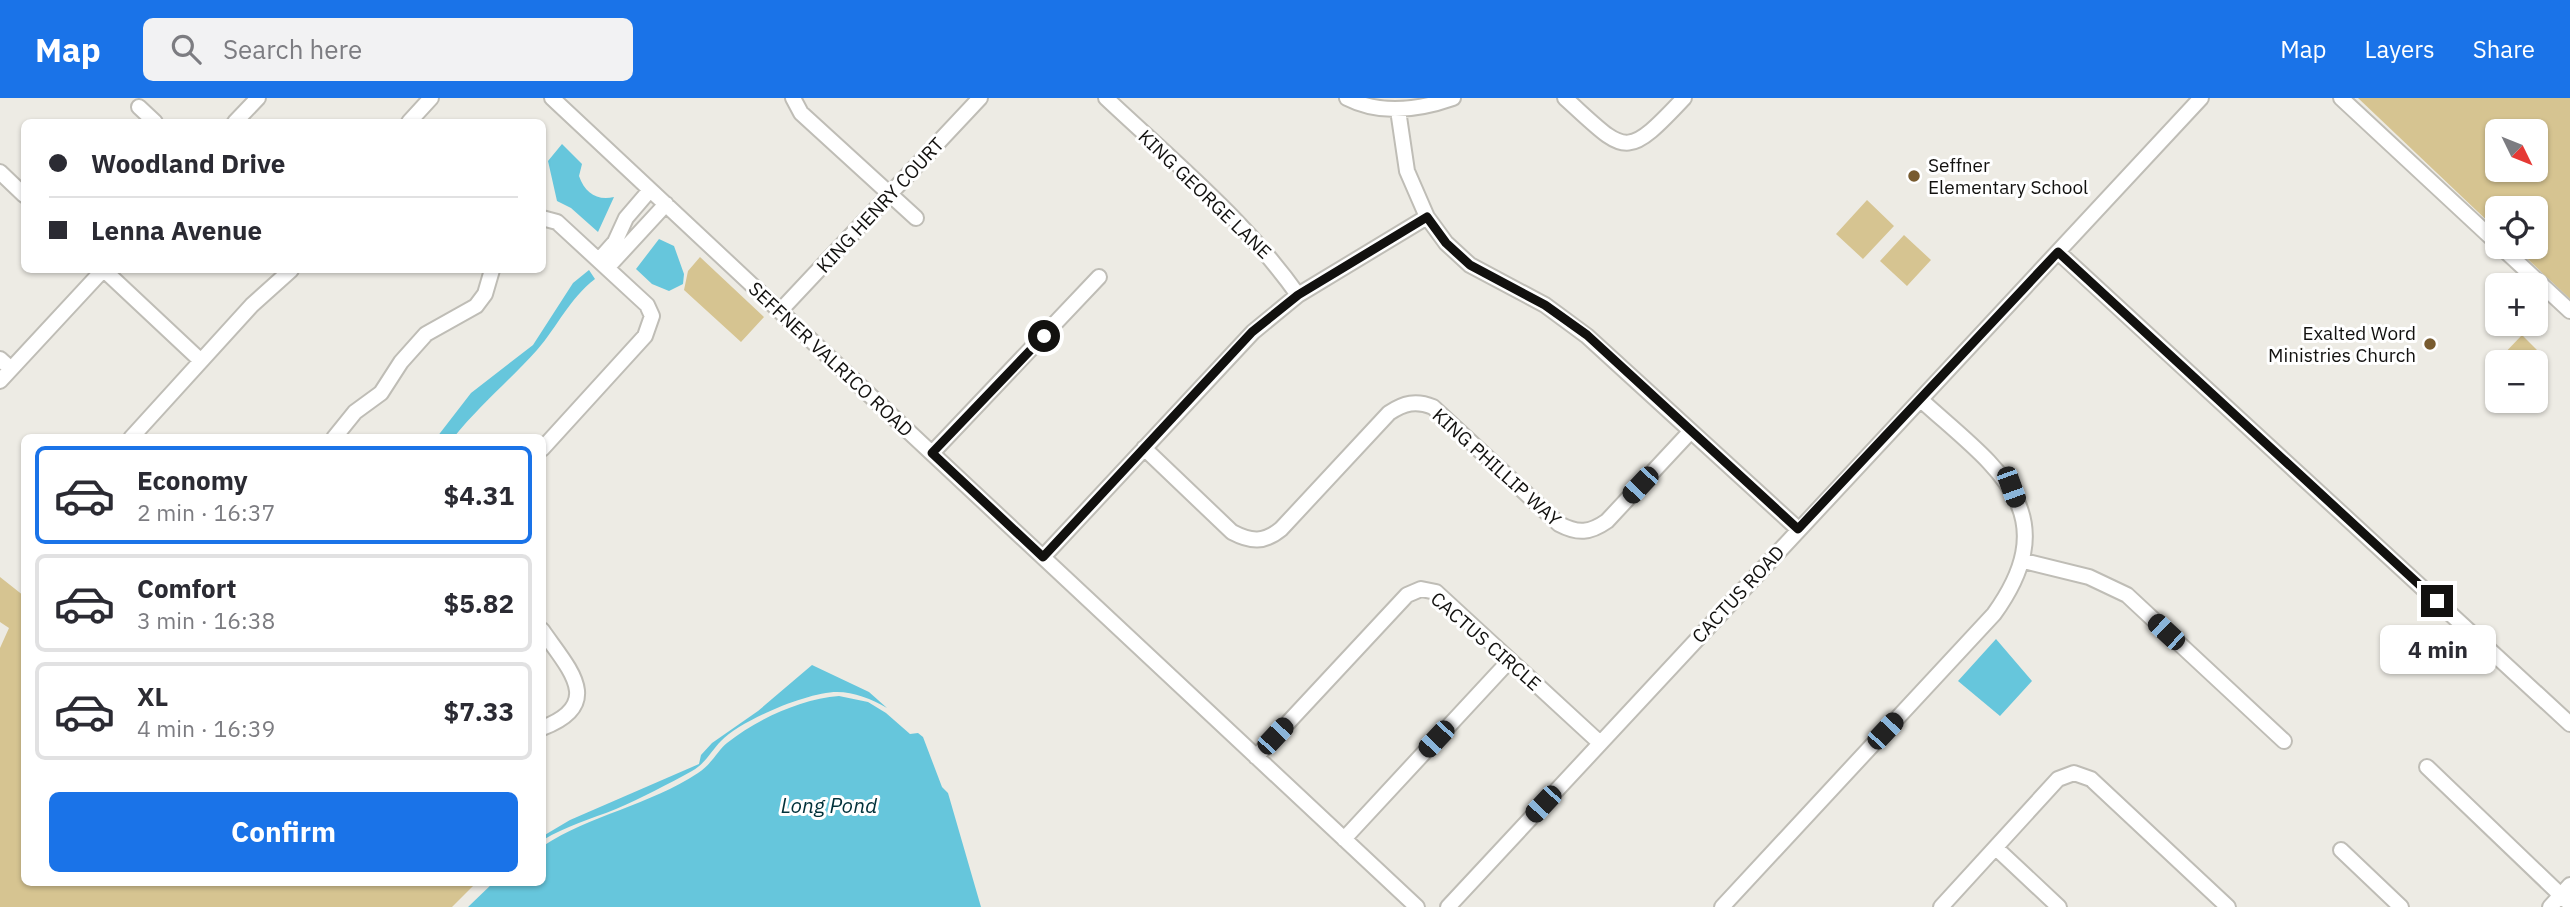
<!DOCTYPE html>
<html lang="en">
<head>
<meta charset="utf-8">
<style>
  :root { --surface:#fff; --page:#f2f2f3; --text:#2b2b33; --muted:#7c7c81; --line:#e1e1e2; --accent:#1a73e8 }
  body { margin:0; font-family:"IBM Plex Sans",sans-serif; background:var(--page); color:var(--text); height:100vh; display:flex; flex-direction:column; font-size:26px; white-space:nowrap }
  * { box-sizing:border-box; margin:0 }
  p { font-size:23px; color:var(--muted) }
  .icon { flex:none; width:38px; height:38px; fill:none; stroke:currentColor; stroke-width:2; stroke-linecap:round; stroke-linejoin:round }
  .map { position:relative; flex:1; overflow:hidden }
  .panel { position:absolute; left:21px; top:336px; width:525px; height:452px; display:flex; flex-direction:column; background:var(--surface); border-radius:10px; box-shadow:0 2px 5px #0004 }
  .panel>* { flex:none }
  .banner { position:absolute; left:21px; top:21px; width:525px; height:154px; border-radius:10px; box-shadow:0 2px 5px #0004; display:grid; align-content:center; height:154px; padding:0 28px; background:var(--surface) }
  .needle { width:46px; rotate:133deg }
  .buttons { position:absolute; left:2485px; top:21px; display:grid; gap:14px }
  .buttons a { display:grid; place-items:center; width:63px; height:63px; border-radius:10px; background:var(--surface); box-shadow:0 2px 5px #0004; font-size:35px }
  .end { position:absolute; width:32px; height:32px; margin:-16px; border:9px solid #12110f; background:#fff; box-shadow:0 0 0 4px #fff }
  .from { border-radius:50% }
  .bubble { position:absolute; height:49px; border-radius:10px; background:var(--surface); box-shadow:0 2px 5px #0004; font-size:23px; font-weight:800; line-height:49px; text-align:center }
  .car { position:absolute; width:21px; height:42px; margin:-21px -10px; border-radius:9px; box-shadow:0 0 5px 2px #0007; background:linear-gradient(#222 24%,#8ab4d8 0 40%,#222 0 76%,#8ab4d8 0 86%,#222 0) }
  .banner b { display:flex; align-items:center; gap:24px; height:66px; font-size:26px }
  .banner b+b { border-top:2px solid var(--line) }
  .banner i { width:18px; height:18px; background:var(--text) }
  ul { padding:12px 0 0; list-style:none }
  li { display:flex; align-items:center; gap:21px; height:98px; margin:0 14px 10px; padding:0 14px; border:4px solid var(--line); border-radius:10px }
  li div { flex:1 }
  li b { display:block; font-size:26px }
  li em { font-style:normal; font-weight:800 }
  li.on { border-color:var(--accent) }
  li>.icon { width:63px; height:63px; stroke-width:1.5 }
  .button { display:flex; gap:14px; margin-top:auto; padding:14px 28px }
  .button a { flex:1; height:80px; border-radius:10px; background:var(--accent); color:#fff; font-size:28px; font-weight:800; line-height:80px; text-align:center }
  header { display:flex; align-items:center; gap:42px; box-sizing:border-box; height:98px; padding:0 35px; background:var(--accent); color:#fff }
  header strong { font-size:33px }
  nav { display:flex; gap:38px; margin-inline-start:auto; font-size:24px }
  .search { width:490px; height:63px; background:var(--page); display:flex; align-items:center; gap:18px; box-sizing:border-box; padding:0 24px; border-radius:10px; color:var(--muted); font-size:26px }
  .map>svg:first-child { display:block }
  .green { fill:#d6c491; fill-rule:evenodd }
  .water { fill:#66c6dc }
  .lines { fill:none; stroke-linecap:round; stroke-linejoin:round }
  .minor-casing { stroke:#bfbdb6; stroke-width:18 }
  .minor { stroke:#fff; stroke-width:14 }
  .route { stroke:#12110f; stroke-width:9 }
  .poi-dot { fill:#785b2f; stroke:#fff; stroke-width:2.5 }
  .labels { text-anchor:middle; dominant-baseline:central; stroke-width:6; stroke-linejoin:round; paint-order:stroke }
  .poi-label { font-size:19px; fill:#12110f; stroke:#fff; text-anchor:start }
  .street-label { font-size:19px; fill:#12110f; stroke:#fff }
  .water-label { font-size:21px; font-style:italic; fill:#01313a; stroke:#fff }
</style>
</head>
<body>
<header>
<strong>Map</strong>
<div class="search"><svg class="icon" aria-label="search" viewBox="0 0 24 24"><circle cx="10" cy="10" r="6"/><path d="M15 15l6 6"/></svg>Search here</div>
<nav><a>Map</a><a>Layers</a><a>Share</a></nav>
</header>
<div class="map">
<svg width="2570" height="809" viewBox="0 0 2570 809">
  <rect width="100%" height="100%" fill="#edebe4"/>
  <path class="green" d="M2358,0H2570V201L2515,149H2536V110H2497V132ZM2497,33H2536V72H2497Z
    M1867,102L1894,128L1863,161L1836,136Z
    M1904,137L1931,162L1907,188L1880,163Z
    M700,159L764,219L741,244L684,192L688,173Z
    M2522,237L2538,253L2527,264H2503L2499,261Z
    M0,479L24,498V784H477L452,809H0V550L9,530L0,524Z"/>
  <path class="water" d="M562,46L582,66L579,78C585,95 597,103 614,99L598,134L571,110L557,103L548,63Z
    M659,141L674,148L684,176L683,186L669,193L652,186L636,171Z
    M589,172L595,181C569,201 558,228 537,252C510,282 479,308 454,339H437L471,295L533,247L573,185Z
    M1996,541L2032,583L2000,618L1958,583Z
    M812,567L869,594L887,610C872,601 854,594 837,594C808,594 741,622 721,643C711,653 706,665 692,673C668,686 642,700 616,711C591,721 566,728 543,742V738L570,722L699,666L701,657L712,645L758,613Z
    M839,598L868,604L886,615L910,636L918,635L923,639L942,689L948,695L981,809H468L494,784H542L543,748C590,717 650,707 698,675C712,666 718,652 727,645C757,621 801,601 839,598Z"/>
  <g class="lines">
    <g class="minor-casing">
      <path id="minor" d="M552,0L1417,809
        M793,0L801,15L916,120
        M1106,0C1173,63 1245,122 1298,197
        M1347,0C1380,17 1419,12 1453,0
        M1565,0C1626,55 1624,64 1684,0
        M2341,0L2497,145
        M139,9L155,24
        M1398,12L1407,73L1427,119L1446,145L1470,167L1545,207L1587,238L1798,431
        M235,24L258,0
        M409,24L431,0
        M0,74L24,97
        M542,120L557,124L647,207L652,218L645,238L542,351
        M2501,149L2570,213
        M2058,154L2570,626
        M599,162L615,144L626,120L650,92
        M607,170L666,106
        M104,172L200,262
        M780,213L980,0
        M0,261L11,271
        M0,283L103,172
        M131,340L252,207L291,172
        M334,340L355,314L381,295L401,264L426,236L476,208L485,196L492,172
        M1144,350L1232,434C1251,444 1264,445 1281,431L1389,315C1404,305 1416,302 1433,309L1559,426C1578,436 1590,435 1607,423L1690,334
        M932,355L1099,179
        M1043,459L1253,234L1298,197L1427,119
        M2024,463L2089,479L2127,497L2284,643
        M542,532C568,570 606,606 542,630
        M1256,659L1407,497L1421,491L1436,494L1600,645
        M2427,669L2570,806
        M1344,741L1510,562
        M1996,750L2059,809
        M2341,752L2401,809
        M1448,809L2201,0
        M1722,809L1994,516C2068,413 1995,369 1921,302
        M1941,809L2058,681L2074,675L2091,681L2228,809
        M2550,809L2570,787"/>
    </g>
    <use href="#minor" class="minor"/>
  </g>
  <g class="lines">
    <path class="route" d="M1044,238L932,355L1043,459L1252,234L1298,197L1427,119L1446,145L1470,167L1545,207L1587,237L1798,431L2058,154L2437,503"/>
  </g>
  <g class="poi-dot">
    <circle cx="1914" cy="78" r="7"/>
    <circle cx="2430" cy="246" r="7"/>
  </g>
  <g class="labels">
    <g class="poi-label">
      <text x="1928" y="67">Seffner<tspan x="1928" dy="22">Elementary School</tspan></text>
      <text x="2416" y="235" text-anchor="end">Exalted Word<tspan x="2416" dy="22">Ministries Church</tspan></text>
    </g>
    <g class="street-label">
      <text transform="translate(1205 96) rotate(44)">KING GEORGE LANE</text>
      <text transform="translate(880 107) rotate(-47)">KING HENRY COURT</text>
      <text transform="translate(831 261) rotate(43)">SEFFNER VALRICO ROAD</text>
      <text transform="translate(1497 369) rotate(42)">KING PHILLIP WAY</text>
      <text transform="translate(1738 496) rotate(-47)">CACTUS ROAD</text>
      <text transform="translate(1486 543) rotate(41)">CACTUS CIRCLE</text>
    </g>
    <g class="water-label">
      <text x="829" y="707">Long Pond</text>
    </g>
  </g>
</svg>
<div class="buttons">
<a><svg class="needle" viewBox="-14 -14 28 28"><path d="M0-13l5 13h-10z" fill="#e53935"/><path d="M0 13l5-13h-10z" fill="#7c7c81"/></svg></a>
<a><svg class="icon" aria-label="locate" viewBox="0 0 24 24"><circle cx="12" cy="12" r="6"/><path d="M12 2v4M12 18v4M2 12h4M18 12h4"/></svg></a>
<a>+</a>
<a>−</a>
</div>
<i class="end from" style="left:1044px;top:238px"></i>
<i class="end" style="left:2437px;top:503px"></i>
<div class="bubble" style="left:2380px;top:527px;width:116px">4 min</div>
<i class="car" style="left:1640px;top:387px;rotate:223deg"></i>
<i class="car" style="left:2011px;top:389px;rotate:160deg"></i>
<i class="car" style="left:2166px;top:534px;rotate:313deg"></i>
<i class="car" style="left:1885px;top:633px;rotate:43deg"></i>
<i class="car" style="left:1275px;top:638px;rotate:43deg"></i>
<i class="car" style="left:1436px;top:641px;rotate:223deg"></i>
<i class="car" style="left:1543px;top:706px;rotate:223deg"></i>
<div class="banner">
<b><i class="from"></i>Woodland Drive</b>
<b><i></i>Lenna Avenue</b>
</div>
<section class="panel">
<ul>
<li class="on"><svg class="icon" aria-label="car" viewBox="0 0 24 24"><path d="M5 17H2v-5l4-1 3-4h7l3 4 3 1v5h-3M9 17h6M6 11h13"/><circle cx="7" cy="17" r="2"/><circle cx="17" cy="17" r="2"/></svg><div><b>Economy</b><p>2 min · 16:37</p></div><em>$4.31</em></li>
<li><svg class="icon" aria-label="car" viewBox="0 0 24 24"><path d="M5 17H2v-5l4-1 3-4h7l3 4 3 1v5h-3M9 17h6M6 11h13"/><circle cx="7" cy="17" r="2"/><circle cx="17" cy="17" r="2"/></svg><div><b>Comfort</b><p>3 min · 16:38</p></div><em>$5.82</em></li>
<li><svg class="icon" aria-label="car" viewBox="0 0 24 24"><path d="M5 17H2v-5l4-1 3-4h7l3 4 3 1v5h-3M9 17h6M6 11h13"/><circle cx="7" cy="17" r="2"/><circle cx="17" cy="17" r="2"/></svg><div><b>XL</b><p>4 min · 16:39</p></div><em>$7.33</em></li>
</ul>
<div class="button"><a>Confirm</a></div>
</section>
</div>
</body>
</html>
